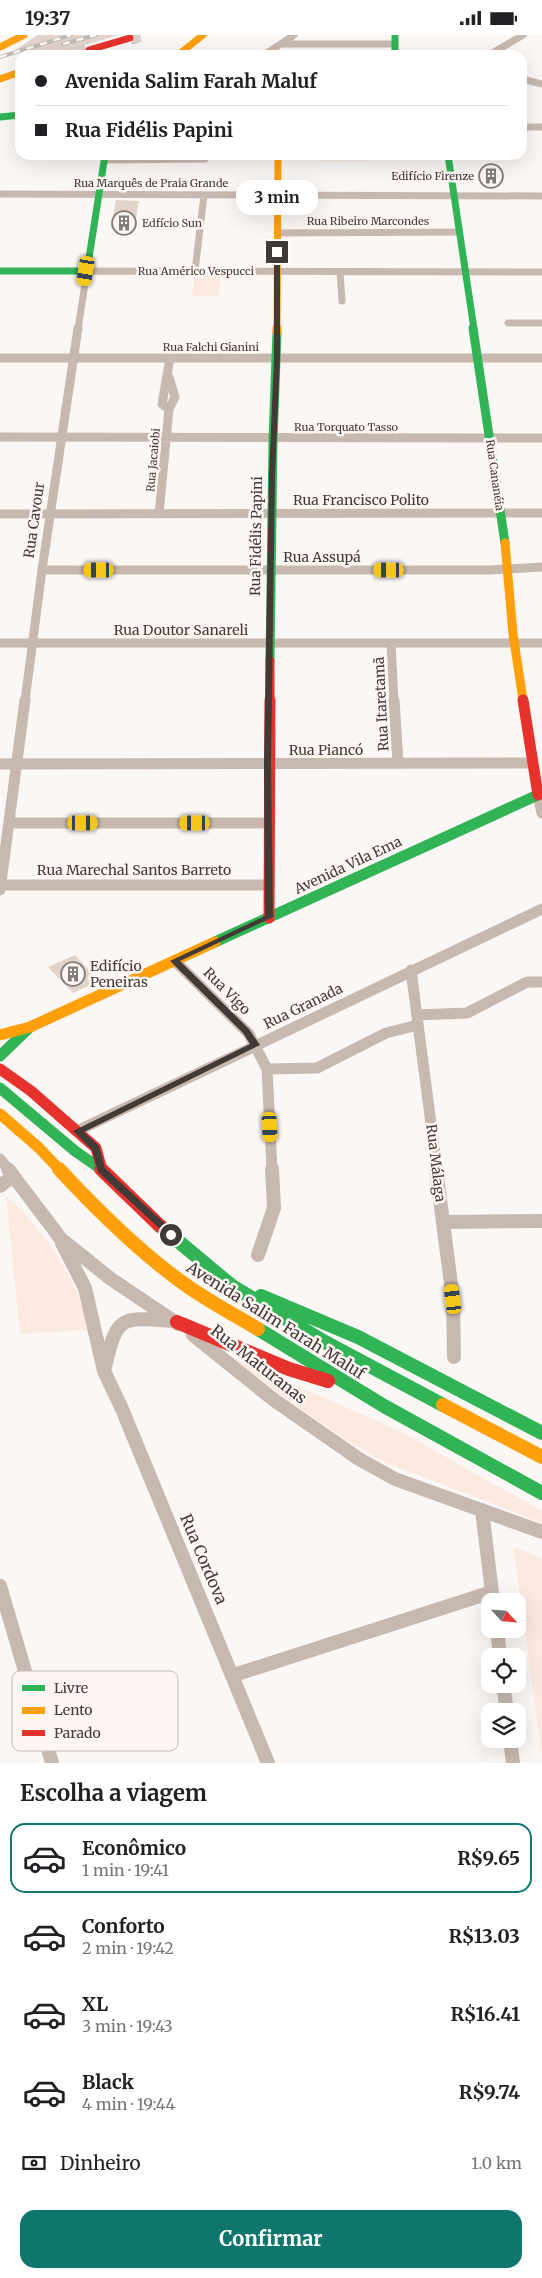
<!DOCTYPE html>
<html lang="pt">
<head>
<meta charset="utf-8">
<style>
  :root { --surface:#fff; --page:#f2f2f2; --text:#202124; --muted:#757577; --line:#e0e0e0; --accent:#0f766e }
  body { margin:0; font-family:Merriweather,serif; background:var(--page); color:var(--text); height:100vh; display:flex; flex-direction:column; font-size:19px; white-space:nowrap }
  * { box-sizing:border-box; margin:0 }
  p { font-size:16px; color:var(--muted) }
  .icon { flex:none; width:28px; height:28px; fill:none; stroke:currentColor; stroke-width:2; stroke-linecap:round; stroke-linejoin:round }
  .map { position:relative; height:1728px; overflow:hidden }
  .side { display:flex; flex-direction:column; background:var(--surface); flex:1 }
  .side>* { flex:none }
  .top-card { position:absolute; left:15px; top:15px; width:512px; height:110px; border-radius:15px; box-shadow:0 5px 20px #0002; display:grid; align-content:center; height:110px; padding:0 20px; background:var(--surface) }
  .needle { width:32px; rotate:116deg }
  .buttons { position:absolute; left:481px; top:1558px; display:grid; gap:10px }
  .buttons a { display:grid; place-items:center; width:45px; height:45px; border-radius:10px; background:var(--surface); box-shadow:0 5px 20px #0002; font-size:25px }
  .end { position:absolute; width:22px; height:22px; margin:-11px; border:6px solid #413a36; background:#fff; box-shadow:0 0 0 2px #fff }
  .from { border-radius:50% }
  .bubble { position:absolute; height:35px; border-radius:15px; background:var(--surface); box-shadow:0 5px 20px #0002; font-size:16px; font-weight:700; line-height:35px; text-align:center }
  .car { position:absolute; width:15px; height:30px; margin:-15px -8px; border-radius:6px; box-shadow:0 0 4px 1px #0007; background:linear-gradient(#f5c518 24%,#345 0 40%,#f5c518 0 76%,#345 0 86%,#f5c518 0) }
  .top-card b { display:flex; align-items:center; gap:18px; height:48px; font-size:19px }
  .top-card b+b { border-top:1px solid var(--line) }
  .top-card i { width:12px; height:12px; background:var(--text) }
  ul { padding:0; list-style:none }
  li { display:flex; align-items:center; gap:15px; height:70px; margin:0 10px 8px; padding:0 10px; border:2px solid transparent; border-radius:15px }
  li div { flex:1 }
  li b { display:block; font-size:19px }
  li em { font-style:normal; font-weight:700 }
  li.current { border-color:var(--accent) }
  li>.icon { width:45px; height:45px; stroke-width:1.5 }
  h2 { padding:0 20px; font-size:22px; line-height:60px }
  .pay { display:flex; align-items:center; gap:12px; height:55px; padding:0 20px; font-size:19px }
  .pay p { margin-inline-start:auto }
  .primary-button { display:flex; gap:10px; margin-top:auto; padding:10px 20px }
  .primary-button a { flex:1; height:58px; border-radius:15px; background:var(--accent); color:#fff; font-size:20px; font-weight:700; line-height:58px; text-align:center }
  .status { display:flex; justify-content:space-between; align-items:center; height:35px; padding:0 25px; background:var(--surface); direction:ltr }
  .status svg { height:14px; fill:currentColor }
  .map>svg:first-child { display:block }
  .green { fill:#fceae1 }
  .building { fill:#e2d3cb }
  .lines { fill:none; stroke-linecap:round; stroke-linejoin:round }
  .highway-tunnel { stroke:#d6d1cf; stroke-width:14; stroke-dasharray:14 7; stroke-linecap:butt }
  .street-far3 { stroke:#c8b9b0; stroke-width:7 }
  .street-far2 { stroke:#c8b9b0; stroke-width:9 }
  .street-far1 { stroke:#c8b9b0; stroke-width:11 }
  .street { stroke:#c8b9b0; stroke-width:14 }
  .fast-far3 { stroke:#30b455; stroke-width:7 }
  .fast-far2 { stroke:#30b455; stroke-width:9 }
  .fast-far1 { stroke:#30b455; stroke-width:11 }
  .fast { stroke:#30b455; stroke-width:14 }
  .slow-far3 { stroke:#ff9f0a; stroke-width:7 }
  .slow-far2 { stroke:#ff9f0a; stroke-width:9 }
  .slow-far1 { stroke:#ff9f0a; stroke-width:11 }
  .slow { stroke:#ff9f0a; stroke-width:14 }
  .jam-far3 { stroke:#e5322d; stroke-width:7 }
  .jam-far2 { stroke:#e5322d; stroke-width:9 }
  .jam-far1 { stroke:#e5322d; stroke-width:11 }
  .jam { stroke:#e5322d; stroke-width:14 }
  .rail-casing { stroke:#c2bab4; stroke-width:4 }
  .rail { stroke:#fef6f2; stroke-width:2.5; stroke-dasharray:7; stroke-linecap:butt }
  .route { fill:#413a36 }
  .labels { text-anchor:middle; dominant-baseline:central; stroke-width:5; stroke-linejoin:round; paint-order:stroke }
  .far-poi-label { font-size:11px; fill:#413a36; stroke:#fef6f2; text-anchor:end }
  .far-street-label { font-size:11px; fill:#413a36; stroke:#fef6f2 }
  .street-label { font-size:14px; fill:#413a36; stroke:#fef6f2 }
  .poi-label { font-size:14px; fill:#413a36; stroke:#fef6f2; text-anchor:start }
  .near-street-label { font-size:16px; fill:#413a36; stroke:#fef6f2 }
  .key { fill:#fef6f2; stroke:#c5beba; stroke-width:1 }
  .key-label { font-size:14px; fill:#413a36 }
</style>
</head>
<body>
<div class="status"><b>19:37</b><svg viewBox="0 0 49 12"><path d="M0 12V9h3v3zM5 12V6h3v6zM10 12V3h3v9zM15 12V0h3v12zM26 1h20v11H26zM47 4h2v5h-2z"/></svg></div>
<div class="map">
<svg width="542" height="1728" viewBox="0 0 542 1728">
  <rect width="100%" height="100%" fill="#fbf7f5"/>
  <path class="green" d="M322,120H371V126L321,127Z
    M195,240H221L219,261H192Z
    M6,1161C46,1195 77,1245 90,1295L20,1299Z
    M233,1323L400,1396L542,1476V1488L387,1428L354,1410L283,1362Z
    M514,1512L542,1523V1720L514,1518Z"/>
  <path class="building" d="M38,0H119L84,10L81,15L58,19L29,20L14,16Z
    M116,165L139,166L134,194L111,193Z
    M75,920L99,946L73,958L48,932Z"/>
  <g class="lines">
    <path class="highway-tunnel" d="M130,3L140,0
      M73,20L89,15"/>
    <path class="street-far3" d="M281,9H395
      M264,20L294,0
      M489,20L523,0
      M522,44L542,49
      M522,92H542
      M105,125L205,124
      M0,159L542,161
      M277,198L459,197
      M195,236L204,160
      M340,237L342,266
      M508,288H542
      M78,294L87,236L542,237"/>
    <path class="street-far2" d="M0,323H542
      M169,374L162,369L170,323
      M0,402L542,403
      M0,479L542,478
      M159,479L169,374L175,362L169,342
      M42,535H489L542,532
      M0,608H542
      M391,608L394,666
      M25,666L42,535L78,293"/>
    <path class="street-far1" d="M394,665L398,728
      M0,729L533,728
      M538,760L542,778
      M9,788H270
      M0,850H269
      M0,855L25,665
      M175,926L249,999L267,1034L272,1135
      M411,935L437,1135
      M417,980L467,978L527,947H542
      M267,1034L317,1033L386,998L418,990
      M77,1096L542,874
      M0,1124L9,1135"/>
    <path class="street" d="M8,1134L61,1204L111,1244L178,1289
      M436,1134L453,1264L454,1322
      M0,1151L13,1141
      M443,1187L542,1186
      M62,1208L85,1253L104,1336L122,1374L268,1728
      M258,1220L274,1173L272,1134
      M193,1300L274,1365L359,1424L395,1444L542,1497
      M105,1332C117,1280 121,1282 172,1286
      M482,1475L493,1566
      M0,1551L52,1728
      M497,1594L500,1621
      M234,1640L492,1557
      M503,1649L507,1676
      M510,1704L513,1728"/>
    <path class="fast-far3" d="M395,0V20
      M0,82L20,80
      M448,120L474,294
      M0,236H87L105,120"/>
    <path class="fast-far2" d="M473,293L505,508
      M270,626L273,404L277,297"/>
    <path class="fast-far1" d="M215,907L542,758
      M0,1021L30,992
      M0,1053L75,1116L101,1134"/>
    <path class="fast" d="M160,1191L232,1251L323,1306L443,1370
      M261,1261L358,1302L542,1398
      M258,1294L384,1371L542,1458"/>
    <path class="slow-far3" d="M0,12L24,0
      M178,20L203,0
      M0,44L20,37
      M277,294L278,120"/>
    <path class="slow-far2" d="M277,297V293
      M505,508L513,599L523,665"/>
    <path class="slow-far1" d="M0,1000L30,992L215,907
      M0,1079L38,1112L60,1135"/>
    <path class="slow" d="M59,1134C97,1175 137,1215 183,1248C206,1265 233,1279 258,1294
      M443,1370L542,1422"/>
    <path class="jam-far3" d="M89,15L130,3"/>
    <path class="jam-far2" d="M270,666V626"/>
    <path class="jam-far1" d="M523,665L538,760
      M269,883L270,665
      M0,1034L31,1056L96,1113L102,1135"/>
    <path class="jam" d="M101,1134L160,1191
      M177,1287L289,1334L328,1346"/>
    <g class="rail-casing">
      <path id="rail" d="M63,9L96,0
        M0,22L71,0"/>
    </g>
    <use href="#rail" class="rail"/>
  </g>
  <path class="route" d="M277,215L280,217V323L275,441L271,729L273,882L180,926L249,994L260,1010L84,1097L99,1111L105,1133L175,1198V1203L171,1204L98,1137L92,1115L73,1096L250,1009L243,998L170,926L265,881L264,729L269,441L274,323V217Z"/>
  <defs>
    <g id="building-ring" transform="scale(1.25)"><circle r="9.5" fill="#fef6f2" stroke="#827c79" stroke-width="1.5"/><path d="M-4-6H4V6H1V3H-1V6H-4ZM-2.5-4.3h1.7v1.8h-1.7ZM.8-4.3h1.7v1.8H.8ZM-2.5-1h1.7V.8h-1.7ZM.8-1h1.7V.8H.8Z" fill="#827c79"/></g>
  </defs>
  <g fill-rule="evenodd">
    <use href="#building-ring" x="491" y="141"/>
    <use href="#building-ring" x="124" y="188"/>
    <use href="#building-ring" x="73" y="939"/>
  </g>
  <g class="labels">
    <g class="far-poi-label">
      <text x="474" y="141">Edifício Firenze</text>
      <text x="142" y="188" text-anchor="start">Edfício Sun</text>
    </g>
    <g class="far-street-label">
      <text x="151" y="148">Rua Marquês de Praia Grande</text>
      <text x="368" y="186">Rua Ribeiro Marcondes</text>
      <text x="196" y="236">Rua Américo Vespucci</text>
      <text x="211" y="312">Rua Falchi Gianini</text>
      <text x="346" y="392">Rua Torquato Tasso</text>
      <text transform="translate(153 425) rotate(-85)">Rua Jacaiobi</text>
      <text transform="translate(495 440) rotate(82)">Rua Cananéia</text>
    </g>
    <g class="street-label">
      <text x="361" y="465">Rua Francisco Polito</text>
      <text transform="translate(34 485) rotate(-82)">Rua Cavour</text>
      <text transform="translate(256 501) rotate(-89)">Rua Fidélis Papini</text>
      <text x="322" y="522">Rua Assupá</text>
      <text x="181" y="595">Rua Doutor Sanareli</text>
      <text transform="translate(381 669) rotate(-93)">Rua Itaretamã</text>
      <text x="326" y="715">Rua Piancó</text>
      <text transform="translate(348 830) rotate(-25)">Avenida Vila Ema</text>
      <text x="134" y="835">Rua Marechal Santos Barreto</text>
      <text transform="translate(227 956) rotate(45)">Rua Vigo</text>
      <text transform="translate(303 971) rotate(-26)">Rua Granada</text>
      <text transform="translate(436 1128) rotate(83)">Rua Málaga</text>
    </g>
    <g class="poi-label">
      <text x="90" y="931">Edifício<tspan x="90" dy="16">Peneiras</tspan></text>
    </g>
    <g class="near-street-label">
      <text transform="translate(276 1285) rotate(32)">Avenida Salim Farah Maluf</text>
      <text transform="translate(259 1329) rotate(38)">Rua Maturanas</text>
      <text transform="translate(204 1524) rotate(67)">Rua Cordova</text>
    </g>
  </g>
  <rect x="12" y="1636" width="166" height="80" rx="8" class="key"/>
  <rect x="22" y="1650" width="23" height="6" fill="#30b455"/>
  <rect x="22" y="1672" width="23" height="7" fill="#ff9f0a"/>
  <rect x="22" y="1695" width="23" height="6" fill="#e5322d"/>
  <g class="key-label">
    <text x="54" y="1658">Livre</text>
    <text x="54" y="1680">Lento</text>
    <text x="54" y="1703">Parado</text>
  </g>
</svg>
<div class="buttons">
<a><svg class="needle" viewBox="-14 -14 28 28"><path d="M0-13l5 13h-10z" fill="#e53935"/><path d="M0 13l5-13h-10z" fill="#757577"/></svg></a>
<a><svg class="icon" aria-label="locate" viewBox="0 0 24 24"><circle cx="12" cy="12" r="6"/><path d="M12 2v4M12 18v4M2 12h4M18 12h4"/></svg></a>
<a><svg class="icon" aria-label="layers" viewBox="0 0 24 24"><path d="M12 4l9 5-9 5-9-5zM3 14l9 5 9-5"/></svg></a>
</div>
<i class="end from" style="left:171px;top:1200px"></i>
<i class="end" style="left:277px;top:217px"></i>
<div class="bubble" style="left:236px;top:145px;width:82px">3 min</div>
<i class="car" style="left:86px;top:236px;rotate:189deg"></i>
<i class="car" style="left:99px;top:535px;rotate:270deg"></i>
<i class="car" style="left:389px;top:535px;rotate:270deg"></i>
<i class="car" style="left:83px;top:788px;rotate:90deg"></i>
<i class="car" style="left:195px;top:788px;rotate:270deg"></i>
<i class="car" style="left:270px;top:1092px;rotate:177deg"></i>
<i class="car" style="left:453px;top:1264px;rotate:353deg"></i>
<div class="top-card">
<b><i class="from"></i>Avenida Salim Farah Maluf</b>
<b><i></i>Rua Fidélis Papini</b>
</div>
</div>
<section class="side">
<h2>Escolha a viagem</h2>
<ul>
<li class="current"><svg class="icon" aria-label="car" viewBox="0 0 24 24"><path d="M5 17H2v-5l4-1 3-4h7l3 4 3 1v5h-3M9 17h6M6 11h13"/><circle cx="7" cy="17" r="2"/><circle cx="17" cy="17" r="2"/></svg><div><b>Econômico</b><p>1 min · 19:41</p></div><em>R$9.65</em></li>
<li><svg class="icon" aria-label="car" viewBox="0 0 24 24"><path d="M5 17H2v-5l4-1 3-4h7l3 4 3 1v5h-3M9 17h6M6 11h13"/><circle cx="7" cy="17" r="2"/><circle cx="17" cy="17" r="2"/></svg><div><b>Conforto</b><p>2 min · 19:42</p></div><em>R$13.03</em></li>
<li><svg class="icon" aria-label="car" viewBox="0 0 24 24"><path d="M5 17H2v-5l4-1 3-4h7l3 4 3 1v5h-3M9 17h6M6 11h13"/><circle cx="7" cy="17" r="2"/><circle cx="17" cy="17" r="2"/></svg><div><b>XL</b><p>3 min · 19:43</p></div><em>R$16.41</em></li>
<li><svg class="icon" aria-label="car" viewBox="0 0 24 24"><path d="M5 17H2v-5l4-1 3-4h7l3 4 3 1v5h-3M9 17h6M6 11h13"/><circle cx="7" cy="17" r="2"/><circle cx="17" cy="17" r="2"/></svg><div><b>Black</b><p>4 min · 19:44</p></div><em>R$9.74</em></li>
</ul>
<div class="pay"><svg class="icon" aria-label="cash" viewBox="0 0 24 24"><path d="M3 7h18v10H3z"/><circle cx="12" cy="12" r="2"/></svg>Dinheiro<p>1.0 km</p></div>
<div class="primary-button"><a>Confirmar</a></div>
</section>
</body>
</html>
